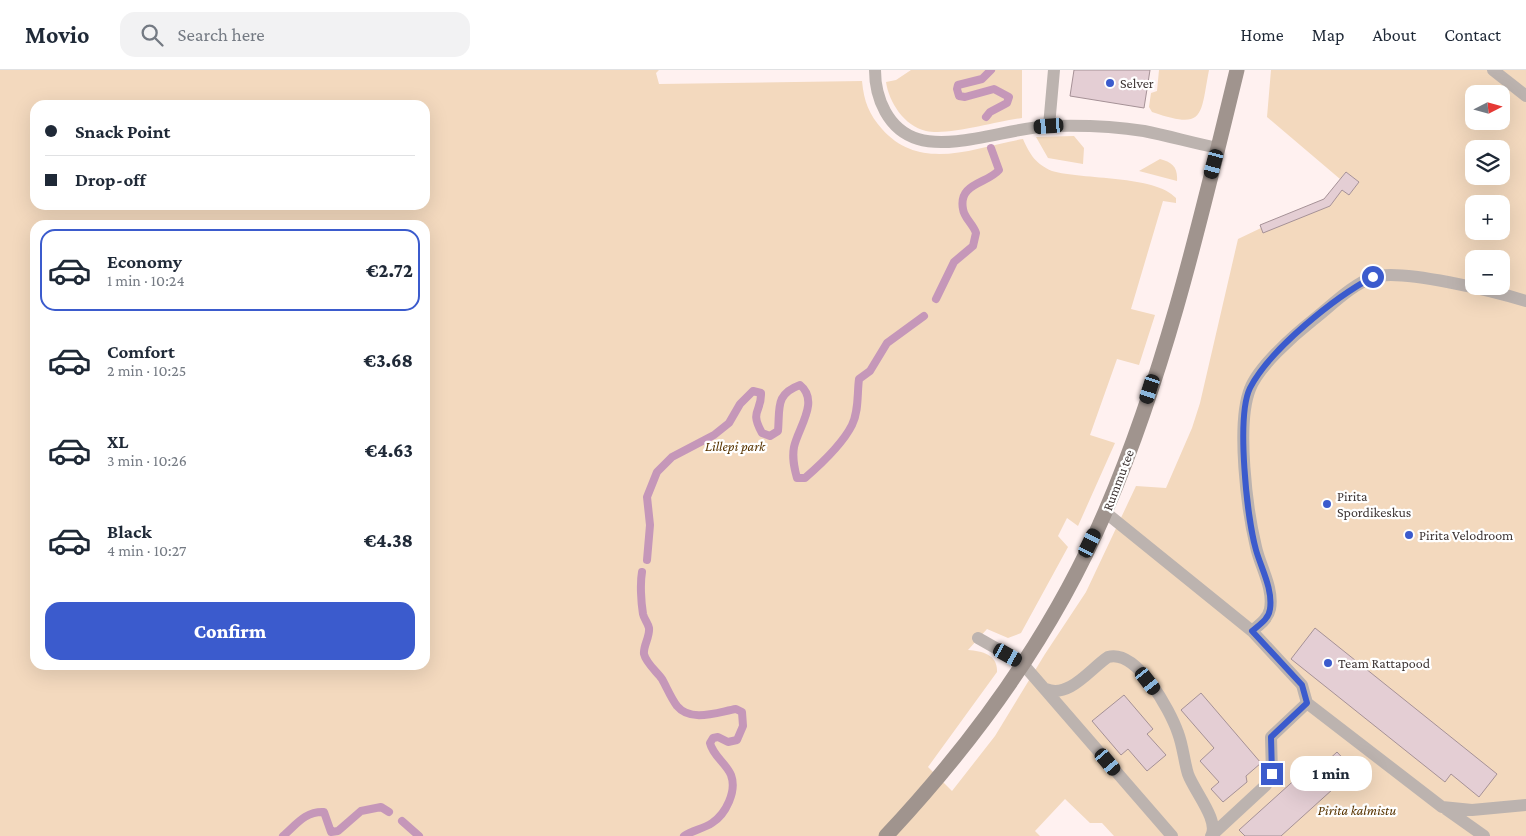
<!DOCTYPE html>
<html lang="en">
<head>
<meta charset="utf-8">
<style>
  :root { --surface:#fff; --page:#f2f2f3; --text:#1f2937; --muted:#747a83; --line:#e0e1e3; --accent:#3b5bcd }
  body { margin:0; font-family:"Crimson Pro",serif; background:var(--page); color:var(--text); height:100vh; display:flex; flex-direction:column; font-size:19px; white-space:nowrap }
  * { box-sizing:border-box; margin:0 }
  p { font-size:16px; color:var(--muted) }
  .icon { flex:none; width:28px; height:28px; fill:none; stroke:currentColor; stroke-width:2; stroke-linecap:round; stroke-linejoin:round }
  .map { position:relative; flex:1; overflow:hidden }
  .drawer { position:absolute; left:30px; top:150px; width:400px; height:450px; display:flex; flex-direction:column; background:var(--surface); border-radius:15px; box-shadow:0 5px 20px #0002 }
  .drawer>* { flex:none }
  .guide { position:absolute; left:30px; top:30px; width:400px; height:110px; border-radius:15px; box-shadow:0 5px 20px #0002; display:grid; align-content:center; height:110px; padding:0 15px; background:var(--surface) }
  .needle { width:32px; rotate:84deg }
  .fabs { position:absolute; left:1465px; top:15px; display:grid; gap:10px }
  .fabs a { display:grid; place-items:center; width:45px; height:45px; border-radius:10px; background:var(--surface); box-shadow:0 5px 20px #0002; font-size:25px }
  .end { position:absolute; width:22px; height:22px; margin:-11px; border:6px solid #3b5bcd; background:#fff; box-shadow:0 0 0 2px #fff }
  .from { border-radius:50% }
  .bubble { position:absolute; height:35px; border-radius:15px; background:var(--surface); box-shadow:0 5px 20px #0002; font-size:16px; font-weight:800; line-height:35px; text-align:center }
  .car { position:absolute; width:15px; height:30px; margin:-15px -8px; border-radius:6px; box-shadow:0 0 4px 1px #0007; background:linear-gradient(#222 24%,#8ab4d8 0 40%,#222 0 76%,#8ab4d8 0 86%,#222 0) }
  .guide b { display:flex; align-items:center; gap:18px; height:48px; font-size:19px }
  .guide b+b { border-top:1px solid var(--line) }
  .guide i { width:12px; height:12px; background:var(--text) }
  ul { padding:9px 0 0; list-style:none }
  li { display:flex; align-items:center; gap:15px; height:82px; margin:0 10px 8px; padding:0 5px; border:2px solid transparent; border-radius:15px }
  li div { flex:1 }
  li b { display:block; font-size:19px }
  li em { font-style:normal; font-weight:800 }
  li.selected { border-color:var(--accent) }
  li>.icon { width:45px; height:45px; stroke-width:1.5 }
  .cta { display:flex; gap:10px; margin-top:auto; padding:10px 15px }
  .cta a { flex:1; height:58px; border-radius:15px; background:var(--accent); color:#fff; font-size:20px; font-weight:800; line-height:58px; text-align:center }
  header { display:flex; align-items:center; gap:30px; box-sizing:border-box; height:70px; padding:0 25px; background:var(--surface); border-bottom:1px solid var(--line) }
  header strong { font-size:24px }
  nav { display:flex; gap:28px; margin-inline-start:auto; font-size:18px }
  .search { width:350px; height:45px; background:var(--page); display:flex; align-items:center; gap:12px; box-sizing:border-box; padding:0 18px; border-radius:15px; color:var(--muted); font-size:19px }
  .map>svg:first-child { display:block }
  .green { fill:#f3d9be; fill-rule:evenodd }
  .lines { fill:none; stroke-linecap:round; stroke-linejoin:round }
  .stream { stroke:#c597b9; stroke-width:8 }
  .building { fill:#e4ced4; stroke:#a59196 }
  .service { stroke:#bcb3af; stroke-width:12 }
  .secondary { stroke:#a0948e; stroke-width:15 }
  .route { stroke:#3b5bcd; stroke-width:6 }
  .poi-dot { fill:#3b5bcd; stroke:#fff; stroke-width:2 }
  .labels { text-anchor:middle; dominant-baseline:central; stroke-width:4.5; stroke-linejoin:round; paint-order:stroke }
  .poi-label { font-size:14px; fill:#3f3635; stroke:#fff; text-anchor:start }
  .park-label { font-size:14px; font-style:italic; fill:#583400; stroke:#fff }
  .street-label { font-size:14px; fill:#3f3635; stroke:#fff }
</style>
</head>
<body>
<header>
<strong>Movio</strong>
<div class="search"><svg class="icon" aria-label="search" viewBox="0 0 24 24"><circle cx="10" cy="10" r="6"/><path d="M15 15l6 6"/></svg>Search here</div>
<nav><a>Home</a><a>Map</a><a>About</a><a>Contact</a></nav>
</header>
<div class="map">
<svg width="1526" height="766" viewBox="0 0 1526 766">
  <rect width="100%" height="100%" fill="#fff1f0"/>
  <path class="green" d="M0,0H659L656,3L659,14L862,11C864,32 869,44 882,59C921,103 975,77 1023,69C1030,85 1036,94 1052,101C1083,110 1155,105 1176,128V133L1163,131L1131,239L1155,245L1139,295L1117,289L1090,365L1115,373L1078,456L1067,448L1058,466L1068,477L1021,563L1008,568L987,559L968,580C983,581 998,585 997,602L928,697L952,721L995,666L1045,584L1086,522L1136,416L1166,418L1192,358L1200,333L1238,169L1261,158L1263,162L1330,136L1342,120L1349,125L1359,112L1346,102L1340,109L1267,47L1271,0H1526V766H1114L1102,753H1090L1065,729L1035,761L1040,766H0ZM1474,24H1501V51H1474ZM35,35H425V135H35ZM1474,79H1501V106H1474ZM1474,134H1501V161H1474ZM35,155H425V595H35ZM1474,189H1501V216H1474Z
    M911,0H1022V48C997,51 949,66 926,61C904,56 889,32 886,12L896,10Z
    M1159,0H1209C1200,47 1205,60 1152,42L1149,37L1151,23L1157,21Z
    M1074,66L1084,78L1083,94L1048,88L1036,67Z
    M1160,89C1172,92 1178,97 1177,111L1139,101Z"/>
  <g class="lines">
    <path class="stream" d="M986,47L990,42L1007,33L1009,27L994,19L965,27L959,26L957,19L958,15L982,9L991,0
      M936,229L954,192L973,176L976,163C973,154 964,148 963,139C958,113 987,114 999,100L991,78
      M647,490L650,455L647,427L657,402L672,387L714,365L729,353L740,334L753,321L761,323C762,342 749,340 762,363L770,366L778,361C780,338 775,324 800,315C820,331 798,358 794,377C792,388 794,397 797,408H805C820,395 843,373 852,355C859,341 857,324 859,309L870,301L887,273L924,246
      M642,502C640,513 641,532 643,544C644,549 648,553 649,558C650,567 643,576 644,584C646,593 657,602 662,609C667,618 671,628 677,636C691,653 718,642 736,639L742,642L743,656L737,670L728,672L718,667L713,668L710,673C713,686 726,693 731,705C737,721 726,744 712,753C703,759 693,760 684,766
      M402,751L419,766
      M283,766C296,755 305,741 324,742L331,762L338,761L361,741L381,737L389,742"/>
  </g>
  <path class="building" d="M1074,0H1150L1144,38L1070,26Z
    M1346,102L1359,112L1349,125L1342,120L1330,136L1263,163L1260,155L1324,129Z
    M1315,558L1497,704L1479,727L1451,704L1445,712L1291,589Z
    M1201,623L1261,693L1246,706L1247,712L1223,732L1211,719L1219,712L1200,691L1214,678L1181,640Z
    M1124,625L1153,659L1147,664L1166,685L1147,701L1128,679L1121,685L1092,651Z
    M1337,682L1354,700L1281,766H1245L1239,760L1320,687L1325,693Z"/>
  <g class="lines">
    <path class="service" d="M875,0C875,28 888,60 918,69C953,80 1010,58 1049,56C1080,55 1113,56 1144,61C1169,66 1193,73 1218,78
      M1493,0L1526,26
      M1049,56L1054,0
      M1526,231C1497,222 1400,198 1374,207C1352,214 1331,236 1313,250C1294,265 1258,297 1250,319C1236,354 1247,440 1256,477C1260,496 1274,518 1270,539C1268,549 1259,555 1252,561L1302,615L1307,633L1442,737L1472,740L1526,735
      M1105,442L1252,561
      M978,568L1022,593L1172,766
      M1046,619C1069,629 1091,598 1108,587C1137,579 1170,640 1178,663C1183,676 1184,691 1188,704C1194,721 1220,751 1211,766
      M1446,739L1484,766
      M1212,765L1266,715L1272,704L1271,667L1307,633"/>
    <path class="secondary" d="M886,766C975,671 1055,560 1106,440C1166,300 1201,148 1237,0"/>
  </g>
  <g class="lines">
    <path class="route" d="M1272,704L1271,667L1307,633L1302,615L1252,561C1259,555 1269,549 1270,539C1273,519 1261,498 1256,480C1247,448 1236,347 1250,318C1270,279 1335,227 1373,207"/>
  </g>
  <g class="poi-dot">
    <circle cx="1110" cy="13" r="5"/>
    <circle cx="1327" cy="434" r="5"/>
    <circle cx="1409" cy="465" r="5"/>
    <circle cx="1328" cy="593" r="5"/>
  </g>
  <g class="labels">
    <g class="poi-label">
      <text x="1120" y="13">Selver</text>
      <text x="1337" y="426">Pirita<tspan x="1337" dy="16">Spordikeskus</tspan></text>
      <text x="1419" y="465">Pirita Velodroom</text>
      <text x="1338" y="593">Team Rattapood</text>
    </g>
    <g class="park-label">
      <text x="735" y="376">Lillepi park</text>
      <text x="1357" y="740">Pirita kalmistu</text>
    </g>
    <g class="street-label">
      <text transform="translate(1118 410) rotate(-69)">Rummu tee</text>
    </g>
  </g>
</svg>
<div class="fabs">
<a><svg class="needle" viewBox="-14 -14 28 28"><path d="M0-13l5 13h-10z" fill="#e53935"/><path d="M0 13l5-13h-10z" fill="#747a83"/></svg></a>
<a><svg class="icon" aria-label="layers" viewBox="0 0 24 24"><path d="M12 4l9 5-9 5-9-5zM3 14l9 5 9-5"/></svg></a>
<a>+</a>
<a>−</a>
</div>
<i class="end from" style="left:1373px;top:207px"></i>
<i class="end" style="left:1272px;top:704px"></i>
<div class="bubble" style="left:1290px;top:686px;width:82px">1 min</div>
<i class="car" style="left:1049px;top:56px;rotate:266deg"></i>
<i class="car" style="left:1214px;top:94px;rotate:195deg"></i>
<i class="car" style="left:1150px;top:319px;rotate:198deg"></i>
<i class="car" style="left:1090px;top:473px;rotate:26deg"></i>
<i class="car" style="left:1008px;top:585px;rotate:119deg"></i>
<i class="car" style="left:1148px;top:611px;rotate:142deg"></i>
<i class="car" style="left:1108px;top:692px;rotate:140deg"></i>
<div class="guide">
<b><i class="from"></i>Snack Point</b>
<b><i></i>Drop-off</b>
</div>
<section class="drawer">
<ul>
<li class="selected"><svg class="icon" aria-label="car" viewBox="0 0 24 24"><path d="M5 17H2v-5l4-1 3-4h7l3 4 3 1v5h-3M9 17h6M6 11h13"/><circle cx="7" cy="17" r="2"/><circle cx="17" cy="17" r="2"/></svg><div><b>Economy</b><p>1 min · 10:24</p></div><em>€2.72</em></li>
<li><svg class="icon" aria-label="car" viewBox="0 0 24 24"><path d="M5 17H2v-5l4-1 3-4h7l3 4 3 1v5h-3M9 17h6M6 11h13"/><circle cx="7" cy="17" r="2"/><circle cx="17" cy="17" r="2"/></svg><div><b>Comfort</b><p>2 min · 10:25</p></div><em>€3.68</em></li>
<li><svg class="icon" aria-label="car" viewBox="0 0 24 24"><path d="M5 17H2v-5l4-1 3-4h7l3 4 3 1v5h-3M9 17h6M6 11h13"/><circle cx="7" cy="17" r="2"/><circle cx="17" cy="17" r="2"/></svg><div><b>XL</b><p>3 min · 10:26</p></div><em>€4.63</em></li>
<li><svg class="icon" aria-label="car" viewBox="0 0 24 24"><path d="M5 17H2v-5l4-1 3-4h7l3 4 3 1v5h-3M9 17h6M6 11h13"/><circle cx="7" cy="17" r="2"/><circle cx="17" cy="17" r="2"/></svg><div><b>Black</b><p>4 min · 10:27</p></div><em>€4.38</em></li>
</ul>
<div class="cta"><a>Confirm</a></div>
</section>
</div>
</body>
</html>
